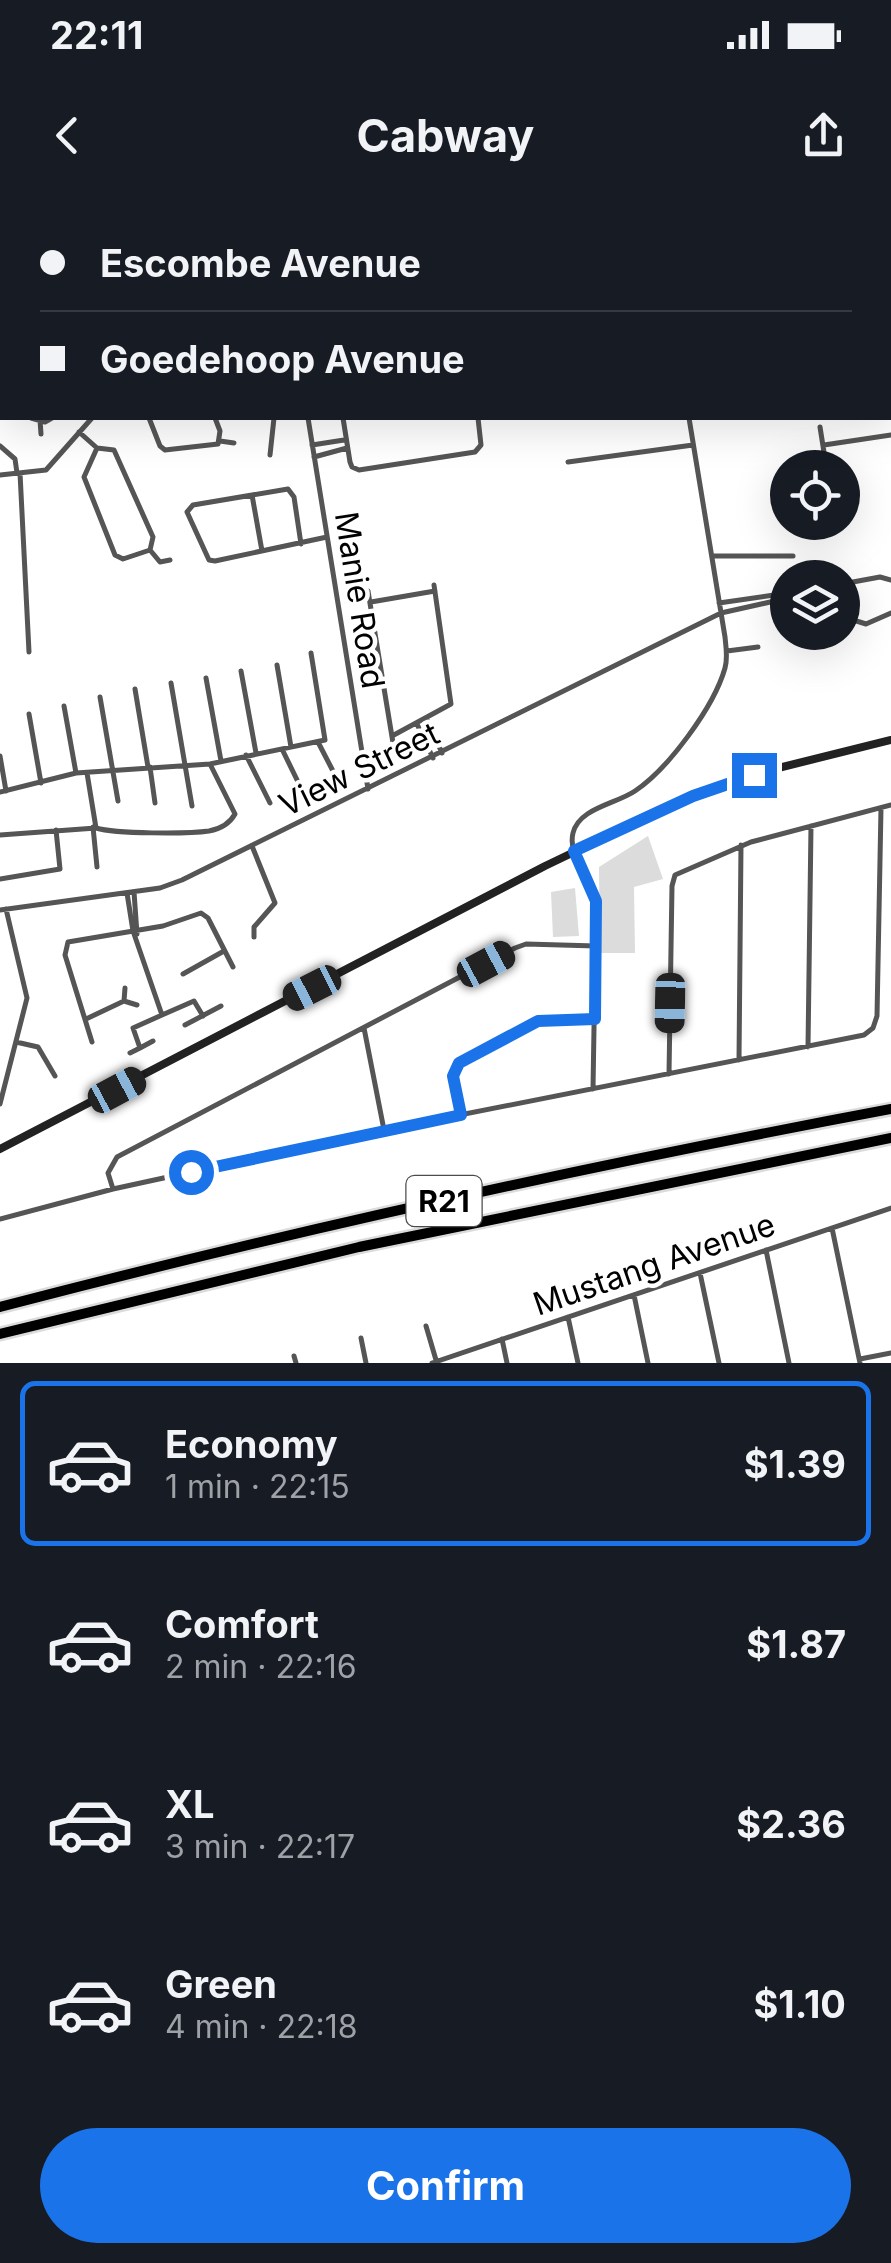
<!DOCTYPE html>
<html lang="en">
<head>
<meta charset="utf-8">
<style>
  :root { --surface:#171b24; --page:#20242c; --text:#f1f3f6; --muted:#9ea1a6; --line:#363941; --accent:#1a73e8 }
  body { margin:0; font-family:Inter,sans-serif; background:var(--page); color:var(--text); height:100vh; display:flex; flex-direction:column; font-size:38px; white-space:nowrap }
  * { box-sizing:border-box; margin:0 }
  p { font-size:32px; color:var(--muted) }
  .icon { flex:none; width:55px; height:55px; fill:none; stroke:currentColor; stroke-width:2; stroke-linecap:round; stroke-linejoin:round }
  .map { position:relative; height:1163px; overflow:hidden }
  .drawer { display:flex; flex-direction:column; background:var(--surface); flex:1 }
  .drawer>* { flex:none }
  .banner { position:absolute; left:0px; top:0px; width:892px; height:220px; box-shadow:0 10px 40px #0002; display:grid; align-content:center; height:220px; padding:0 40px; background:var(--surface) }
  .tools { position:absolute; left:770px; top:250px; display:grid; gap:20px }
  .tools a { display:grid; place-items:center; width:90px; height:90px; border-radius:50%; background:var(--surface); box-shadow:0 10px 40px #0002; font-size:50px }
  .end { position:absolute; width:45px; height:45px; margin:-22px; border:12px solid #1a73e8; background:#fff; box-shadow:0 0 0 5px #fff }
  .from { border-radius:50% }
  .car { position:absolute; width:30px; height:60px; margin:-30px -15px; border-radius:12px; box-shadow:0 0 8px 2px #0007; background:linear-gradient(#222 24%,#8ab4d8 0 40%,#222 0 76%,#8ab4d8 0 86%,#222 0) }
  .banner b { display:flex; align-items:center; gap:35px; height:95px; font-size:38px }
  .banner b+b { border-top:2px solid var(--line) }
  .banner i { width:25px; height:25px; background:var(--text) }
  ul { padding:18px 0 0; list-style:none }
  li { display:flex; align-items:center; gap:30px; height:165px; margin:0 20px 15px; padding:0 20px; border:5px solid transparent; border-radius:15px }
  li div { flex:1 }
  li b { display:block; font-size:38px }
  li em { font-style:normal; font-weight:700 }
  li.active { border-color:var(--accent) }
  li>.icon { width:90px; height:90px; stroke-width:1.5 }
  .cta { display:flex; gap:20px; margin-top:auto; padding:20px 40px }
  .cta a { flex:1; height:115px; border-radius:60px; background:var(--accent); color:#fff; font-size:40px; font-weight:700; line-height:115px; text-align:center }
  .status { display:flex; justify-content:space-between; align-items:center; height:70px; padding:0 50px; background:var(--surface); direction:ltr }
  .status svg { height:28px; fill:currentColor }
  header { display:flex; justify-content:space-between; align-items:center; height:130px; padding:0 40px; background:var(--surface); font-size:45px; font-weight:700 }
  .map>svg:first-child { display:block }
  .green { fill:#dcdcdc }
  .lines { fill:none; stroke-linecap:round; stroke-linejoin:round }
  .highway-casing { stroke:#dbdbdb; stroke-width:15 }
  .street { stroke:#555; stroke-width:5 }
  .secondary { stroke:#222; stroke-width:8 }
  .highway { stroke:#000; stroke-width:10 }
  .route { stroke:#1a73e8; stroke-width:12 }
  .labels { text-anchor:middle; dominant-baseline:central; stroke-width:9; stroke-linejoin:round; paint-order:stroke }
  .shield { fill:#fff; stroke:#4c4c4c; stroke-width:2.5 }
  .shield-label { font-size:30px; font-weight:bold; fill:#000 }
  .street-label { font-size:32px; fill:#000; stroke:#fff }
</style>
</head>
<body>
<div class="status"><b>22:11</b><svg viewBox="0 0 49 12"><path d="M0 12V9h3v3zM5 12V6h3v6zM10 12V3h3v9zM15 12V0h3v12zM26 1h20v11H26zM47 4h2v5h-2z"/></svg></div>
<header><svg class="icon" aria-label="back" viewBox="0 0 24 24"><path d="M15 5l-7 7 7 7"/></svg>Cabway<svg class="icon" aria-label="share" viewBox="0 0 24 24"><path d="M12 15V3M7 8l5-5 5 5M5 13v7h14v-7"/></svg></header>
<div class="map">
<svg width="891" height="1163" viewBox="0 0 891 1163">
  <rect width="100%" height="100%" fill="#fff"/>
  <path class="green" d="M648,636L663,679L634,687L635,753H600L599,667Z
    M575,688L579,736L553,737L551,692Z"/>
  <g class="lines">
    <g class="highway-casing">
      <path id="highway" d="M0,1107C294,1030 592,965 891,909
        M0,1134L359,1047L891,938"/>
    </g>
    <path class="street" d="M58,0L60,2
      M147,0L150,2
      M203,0L205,2
      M274,0L275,2
      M655,0V2
      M237,1L238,0
      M569,2L586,0
      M890,28L891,35
      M31,218L45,222L52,218
      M149,218L160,246L165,250L218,244L220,231L215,218
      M308,218L368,589
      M343,218L350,262L352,267L359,270L475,252L481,245L478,218
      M40,220L41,234
      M820,227L826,265
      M79,232L97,248L114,250L153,337L150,350
      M220,241L234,243
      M312,245L344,240
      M824,245L891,235
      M0,246L15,259L17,273
      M97,248L84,277L115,355L123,359L150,350
      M270,255L274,218
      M314,257L347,248
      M568,262L693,245
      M20,273L29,452
      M0,275L46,270L92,218
      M252,295L262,351
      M301,344L294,297L288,289L193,305L187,312L209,360L215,361L327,337
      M150,350L160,362L170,360
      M712,356H793
      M853,382L850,419L866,424L891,413
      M842,384L880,377L891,380
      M368,391L395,555
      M371,402L435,391
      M719,403L788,393
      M727,451L758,447
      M277,465L291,547
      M241,471L256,553
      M206,478L221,561
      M171,483L192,606
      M135,489L148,567
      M100,497L118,601
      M64,506L76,573
      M29,514L41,583
      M427,520L442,553
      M417,524L433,558
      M392,536L451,504L434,385
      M318,542L334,573
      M282,549L300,586
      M246,555L270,603
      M0,556L6,591
      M150,567L155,603
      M87,573L96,628C116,634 188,634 209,631C220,629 230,623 235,614L210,564
      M0,592L76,573L210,564L325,540L311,453
      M93,627L97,667
      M0,635L96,628
      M252,646L275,703L254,727V737
      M0,679L60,669L56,630
      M134,692L137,734
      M127,693L133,731L162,815L133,828L140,848L130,853
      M0,710L160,688L182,680L721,413L788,398
      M183,774L224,751
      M124,801L137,805
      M162,815L194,801L203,816
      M86,819L124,801L125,788
      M185,825L221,806
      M364,828L384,930
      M16,842L38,847L55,876
      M92,842L65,755L68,742L163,726L201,713L208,718L233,767
      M808,847L811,626
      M140,848L153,841
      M739,860L741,645
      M669,874L672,686L675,675L751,642L891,605
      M593,889L596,706C593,683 567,657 573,633C579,608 616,604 635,591C668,569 714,507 725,468C728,458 726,448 725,437L689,218
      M0,904L27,798L6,709
      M461,915L453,876L462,861L538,821L595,819
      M113,989L108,973L117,957L515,748L526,744L596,746
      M0,1019L113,989L384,930L864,835L873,828L877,816L881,608
      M832,1028L860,1163
      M766,1050L789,1163
      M700,1073L719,1163
      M634,1095L648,1163
      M568,1117L578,1163
      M426,1126L436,1160
      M361,1138L366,1163
      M502,1139L507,1163
      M294,1156L296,1163
      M860,1159L891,1153
      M432,1163L891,1008"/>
    <path class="secondary" d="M12,2L14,0
      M0,16L2,13
      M0,949L545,666L647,617L709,590L774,569L891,540"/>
    <use href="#highway" class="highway"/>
  </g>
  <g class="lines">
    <path class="route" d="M191,972L461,915L453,876L459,863L538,821L595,819L596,701L574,651L693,596L754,575"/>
  </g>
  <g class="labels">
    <rect class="shield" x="406.5" y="976" width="75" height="50" rx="8"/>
    <g class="shield-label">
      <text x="444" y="1001">R21</text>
    </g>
    <g class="street-label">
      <text transform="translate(360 400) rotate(81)">Manie Road</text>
      <text transform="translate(359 569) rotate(-26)">View Street</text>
      <text transform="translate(654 1064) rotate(-19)">Mustang Avenue</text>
    </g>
  </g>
</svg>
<div class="tools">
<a><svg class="icon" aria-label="locate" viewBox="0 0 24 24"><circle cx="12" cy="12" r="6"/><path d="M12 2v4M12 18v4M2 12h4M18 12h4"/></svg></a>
<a><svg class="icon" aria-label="layers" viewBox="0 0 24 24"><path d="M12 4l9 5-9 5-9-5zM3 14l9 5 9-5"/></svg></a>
</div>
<i class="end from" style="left:191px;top:972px"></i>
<i class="end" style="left:754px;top:575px"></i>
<i class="car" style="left:486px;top:764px;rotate:62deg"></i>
<i class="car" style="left:312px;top:788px;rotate:243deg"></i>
<i class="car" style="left:670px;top:803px;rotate:181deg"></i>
<i class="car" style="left:117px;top:890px;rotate:62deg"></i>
<div class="banner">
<b><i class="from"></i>Escombe Avenue</b>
<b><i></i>Goedehoop Avenue</b>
</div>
</div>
<section class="drawer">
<ul>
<li class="active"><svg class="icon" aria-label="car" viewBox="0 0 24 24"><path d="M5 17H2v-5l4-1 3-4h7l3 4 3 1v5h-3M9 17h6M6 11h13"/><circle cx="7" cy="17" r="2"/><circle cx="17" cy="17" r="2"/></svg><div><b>Economy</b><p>1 min · 22:15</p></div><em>$1.39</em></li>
<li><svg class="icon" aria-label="car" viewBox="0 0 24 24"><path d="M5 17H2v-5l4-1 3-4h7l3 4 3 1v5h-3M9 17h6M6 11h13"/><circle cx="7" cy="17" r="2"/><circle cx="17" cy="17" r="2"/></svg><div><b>Comfort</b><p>2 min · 22:16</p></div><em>$1.87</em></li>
<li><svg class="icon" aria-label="car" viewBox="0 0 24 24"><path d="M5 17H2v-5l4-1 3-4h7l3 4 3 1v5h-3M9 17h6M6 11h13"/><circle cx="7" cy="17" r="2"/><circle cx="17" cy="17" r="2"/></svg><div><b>XL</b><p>3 min · 22:17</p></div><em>$2.36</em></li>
<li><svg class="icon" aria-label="car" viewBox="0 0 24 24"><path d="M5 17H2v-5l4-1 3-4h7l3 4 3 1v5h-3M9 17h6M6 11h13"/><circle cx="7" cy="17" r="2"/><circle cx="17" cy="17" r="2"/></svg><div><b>Green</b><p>4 min · 22:18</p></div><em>$1.10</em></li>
</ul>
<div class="cta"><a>Confirm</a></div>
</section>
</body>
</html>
